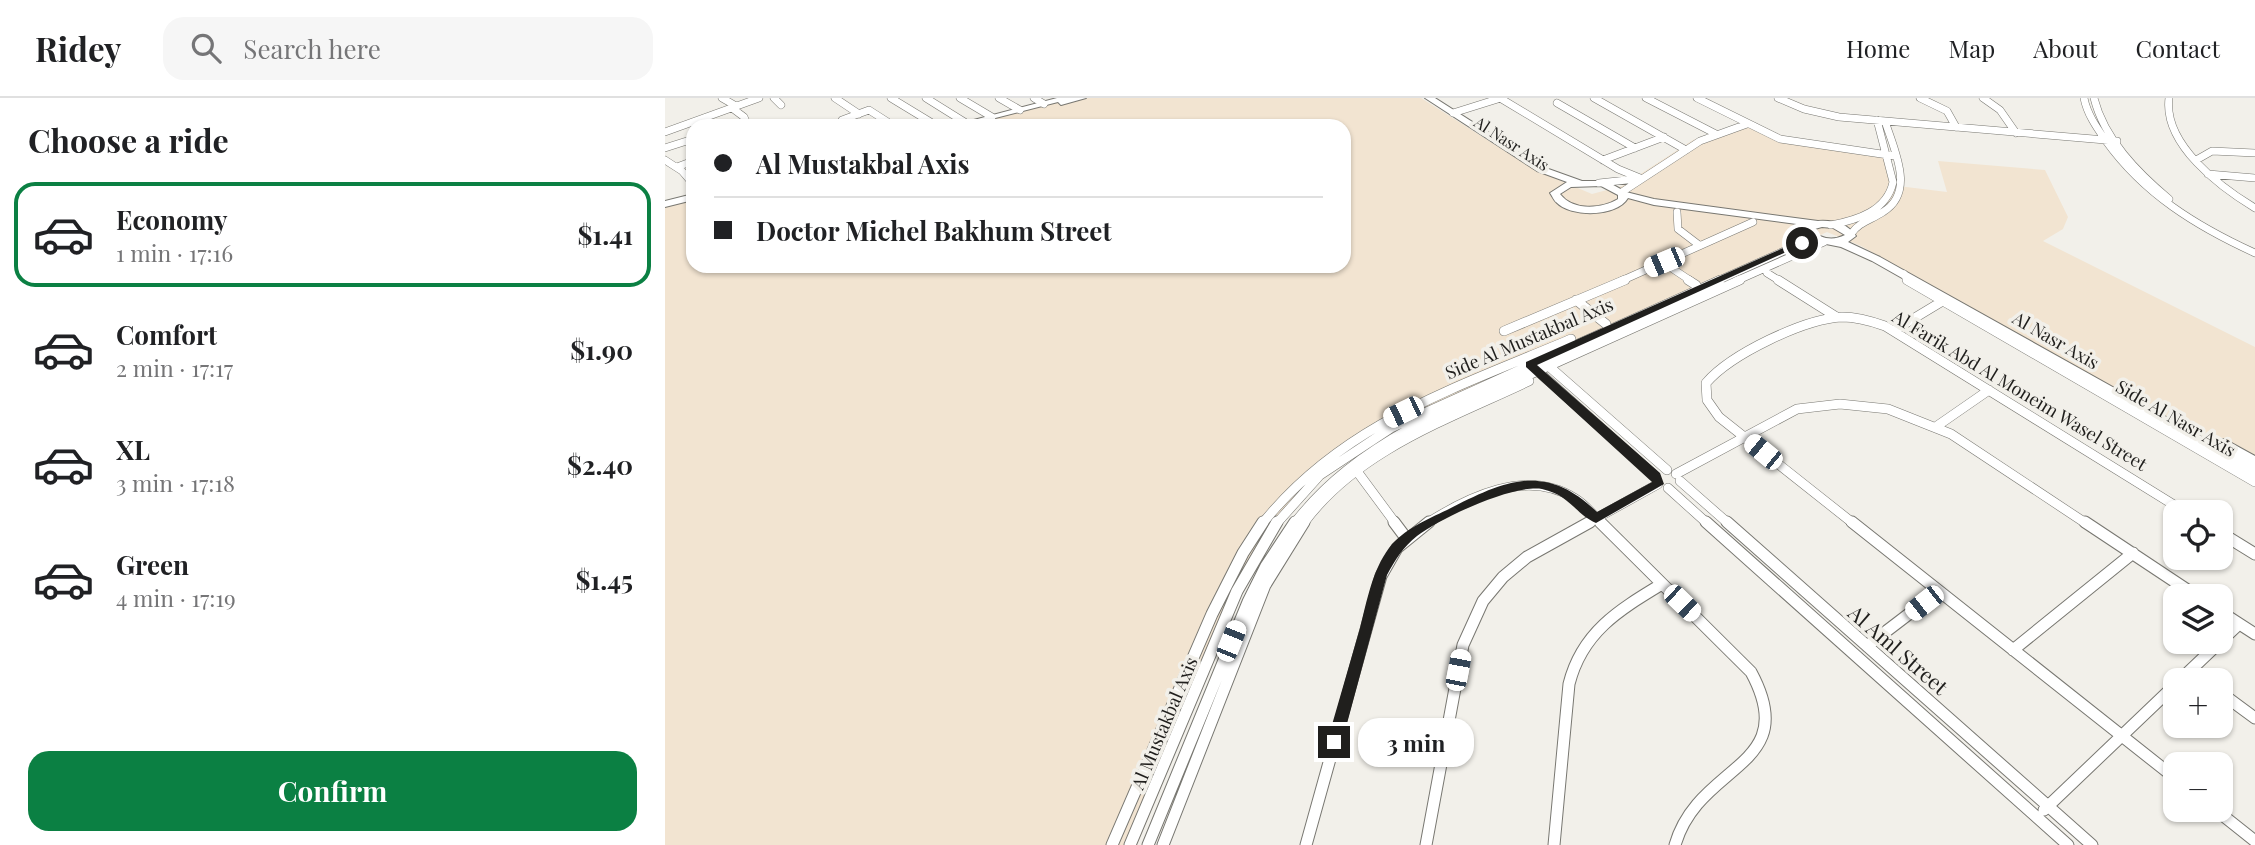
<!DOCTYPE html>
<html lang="en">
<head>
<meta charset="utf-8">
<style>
  :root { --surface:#fff; --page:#f6f6f6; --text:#202124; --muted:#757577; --line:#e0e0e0; --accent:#0b8043 }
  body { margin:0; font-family:"Playfair Display",serif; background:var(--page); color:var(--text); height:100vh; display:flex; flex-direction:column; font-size:26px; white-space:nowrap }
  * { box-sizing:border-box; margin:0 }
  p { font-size:23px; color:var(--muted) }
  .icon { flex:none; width:38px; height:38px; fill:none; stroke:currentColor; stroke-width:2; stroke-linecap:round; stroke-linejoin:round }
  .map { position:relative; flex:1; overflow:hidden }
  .side { display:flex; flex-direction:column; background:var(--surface); width:665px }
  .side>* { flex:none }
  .hud { position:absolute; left:21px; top:21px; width:665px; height:154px; border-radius:21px; box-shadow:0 2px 5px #0004; display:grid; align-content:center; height:154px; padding:0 28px; background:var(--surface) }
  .tools { position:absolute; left:1498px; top:402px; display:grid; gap:14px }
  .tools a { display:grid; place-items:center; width:70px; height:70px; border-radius:14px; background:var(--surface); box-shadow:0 2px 5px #0004; font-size:35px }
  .end { position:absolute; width:32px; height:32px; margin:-16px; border:9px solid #201f1d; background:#fff; box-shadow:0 0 0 4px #fff }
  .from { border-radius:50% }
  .bubble { position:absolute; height:49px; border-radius:21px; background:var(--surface); box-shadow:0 2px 5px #0004; font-size:23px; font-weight:700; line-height:49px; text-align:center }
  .car { position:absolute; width:21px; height:42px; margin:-21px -10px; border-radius:9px; box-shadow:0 0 5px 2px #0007; background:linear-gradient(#fff 24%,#345 0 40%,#fff 0 76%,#345 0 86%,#fff 0) }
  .hud b { display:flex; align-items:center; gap:24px; height:66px; font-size:26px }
  .hud b+b { border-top:2px solid var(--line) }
  .hud i { width:18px; height:18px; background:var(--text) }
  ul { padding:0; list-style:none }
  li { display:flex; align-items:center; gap:21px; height:105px; margin:0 14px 10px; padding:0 14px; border:4px solid transparent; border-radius:21px }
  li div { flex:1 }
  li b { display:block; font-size:26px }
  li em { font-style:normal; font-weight:700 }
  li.active { border-color:var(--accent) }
  li>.icon { width:63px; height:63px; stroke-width:1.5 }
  h2 { padding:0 28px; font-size:32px; line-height:84px }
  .action { display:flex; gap:14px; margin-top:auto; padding:14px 28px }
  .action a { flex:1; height:80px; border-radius:21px; background:var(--accent); color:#fff; font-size:28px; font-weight:700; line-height:80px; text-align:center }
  header { display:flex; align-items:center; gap:42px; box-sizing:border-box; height:98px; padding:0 35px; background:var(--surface); border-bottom:2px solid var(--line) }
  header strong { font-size:33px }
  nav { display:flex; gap:38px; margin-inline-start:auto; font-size:24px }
  .search { width:490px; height:63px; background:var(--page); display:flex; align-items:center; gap:18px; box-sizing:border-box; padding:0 24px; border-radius:21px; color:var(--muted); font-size:26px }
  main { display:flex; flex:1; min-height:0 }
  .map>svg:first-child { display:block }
  .commercial { fill:#f2e4d1 }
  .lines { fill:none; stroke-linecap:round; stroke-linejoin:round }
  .minor-far2-casing { stroke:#787771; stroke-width:8 }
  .minor-far1-casing { stroke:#787771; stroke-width:10 }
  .minor-casing { stroke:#787771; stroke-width:13 }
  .major-casing { stroke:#787771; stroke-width:2 }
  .highway-casing { stroke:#787771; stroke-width:2 }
  .minor-far2 { stroke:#fff; stroke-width:7 }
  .minor-far1 { stroke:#fff; stroke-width:9 }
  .minor { stroke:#fff; stroke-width:11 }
  .major { fill:#fff; fill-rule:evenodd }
  .highway { fill:#fff; fill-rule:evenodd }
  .route { fill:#201f1d }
  .labels { text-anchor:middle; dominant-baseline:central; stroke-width:7; stroke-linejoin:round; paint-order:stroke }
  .far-street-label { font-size:16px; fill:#201f1d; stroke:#f2f0ea }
  .street-label { font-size:18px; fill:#201f1d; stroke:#f2f0ea }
  .near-street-label { font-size:21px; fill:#201f1d; stroke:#f2f0ea }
</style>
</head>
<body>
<header>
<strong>Ridey</strong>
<div class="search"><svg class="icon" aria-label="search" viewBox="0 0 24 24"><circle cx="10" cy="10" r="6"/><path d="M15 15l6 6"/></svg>Search here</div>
<nav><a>Home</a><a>Map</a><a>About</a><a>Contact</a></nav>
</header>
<main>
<section class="side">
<h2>Choose a ride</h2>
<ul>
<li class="active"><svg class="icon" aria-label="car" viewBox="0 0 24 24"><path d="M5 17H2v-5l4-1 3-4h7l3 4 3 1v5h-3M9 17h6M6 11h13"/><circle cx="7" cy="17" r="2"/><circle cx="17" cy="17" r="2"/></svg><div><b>Economy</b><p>1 min · 17:16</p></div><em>$1.41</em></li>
<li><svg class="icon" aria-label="car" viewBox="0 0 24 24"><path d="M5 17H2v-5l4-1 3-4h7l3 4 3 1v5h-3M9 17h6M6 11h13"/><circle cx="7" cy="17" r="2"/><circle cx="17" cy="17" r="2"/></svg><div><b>Comfort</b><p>2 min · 17:17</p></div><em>$1.90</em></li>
<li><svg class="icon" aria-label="car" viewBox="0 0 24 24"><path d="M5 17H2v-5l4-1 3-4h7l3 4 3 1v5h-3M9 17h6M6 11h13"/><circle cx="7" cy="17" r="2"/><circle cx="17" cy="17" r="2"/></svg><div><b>XL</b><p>3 min · 17:18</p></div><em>$2.40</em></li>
<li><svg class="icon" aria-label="car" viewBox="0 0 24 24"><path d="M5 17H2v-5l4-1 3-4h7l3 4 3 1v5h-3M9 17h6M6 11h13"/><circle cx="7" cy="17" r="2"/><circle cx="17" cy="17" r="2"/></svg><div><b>Green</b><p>4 min · 17:19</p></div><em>$1.45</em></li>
</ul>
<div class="action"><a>Confirm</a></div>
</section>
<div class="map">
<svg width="1590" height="747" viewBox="0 0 1590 747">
  <rect width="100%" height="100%" fill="#f2f0ea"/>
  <path class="commercial" d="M408,0H756L870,72L927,96L957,88L1028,42L1081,23L1128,42L1223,54L1233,88L1282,94L1273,63L1380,72L1403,119L1398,131L1378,143L1590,249V369L1196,148L1162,134L752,321L711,343L657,382L617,424L583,480L472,747H0V103L28,96V168H679V28H297Z"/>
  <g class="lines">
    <g class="minor-far2-casing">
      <path id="minor-far2" d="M57,0L71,8
        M109,0L116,7
        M170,0L194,16
        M226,0L272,28
        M261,0L301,25
        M295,0L327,19
        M334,0L355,12
        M369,0L379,6
        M835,0L953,71L975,80
        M929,0L1021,52
        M981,0L1051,36
        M1032,0L1115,41L1230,58
        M1113,0L1139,11L1174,19L1452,43
        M1255,0L1282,13L1291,29
        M1318,0L1335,12L1351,35
        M1419,0C1422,16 1432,30 1441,43C1479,96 1531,128 1590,155
        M1429,0C1439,41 1473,75 1504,101
        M1504,0C1498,46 1555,89 1590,110
        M892,5L970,50
        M67,10L79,19L83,28
        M788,15L836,0
        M68,28L79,25
        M186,28L177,22L204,12L229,28
        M0,34L94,0
        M0,50L28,41
        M1533,61L1547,53L1590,55
        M0,62L17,73L28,86
        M938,62L999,39
        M12,69L28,63
        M1543,76L1590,80
        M934,85L971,81
        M957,94L1035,43L1082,26
        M1012,114L1013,131L1034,147
        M1166,127C1192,122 1222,113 1228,84L1212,22
        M1186,136C1194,124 1206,122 1218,114C1251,94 1229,52 1220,23
        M999,165L1026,183
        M1102,175L1115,183
        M1239,176L1243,183
        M956,183L1088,124
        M1052,183L1137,145L1142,137
        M1071,183L1159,144"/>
    </g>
    <g class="minor-far1-casing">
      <path id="minor-far1" d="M1023,182L1031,187
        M1113,182L1170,218
        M1242,182L1590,384
        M911,202L941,226
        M839,233L960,182
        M1228,233L1276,204
        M879,264L1002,372
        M868,269L990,378
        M1272,328L1324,292
        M691,372L731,426
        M1011,376L1132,311L1175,306L1223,311L1286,336L1422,426
        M1015,383L1064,426
        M1003,390L1043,426
        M597,426C678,325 791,290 906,241
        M611,426L655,377L726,330L1055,182
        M629,426C661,384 700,356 746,330L1075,182
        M638,426C692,352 784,321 864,283
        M761,426C803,399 862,370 909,400C920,406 928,417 937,426
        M921,426L993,386
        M1189,426L1054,319L1042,302L1041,285C1066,256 1139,221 1177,219C1192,219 1206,223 1220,228L1522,415"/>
    </g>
    <g class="minor-casing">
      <path id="minor" d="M729,424L741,440
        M935,424L1086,574C1138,670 1034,664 1010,747
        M1041,424L1403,747
        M1062,424L1427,747
        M1187,424L1510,680
        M1420,424L1533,499
        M1556,435L1590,456
        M1556,514L1590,536
        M1556,543L1574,526
        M1202,548L1274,493
        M1348,552L1468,455
        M1525,573L1538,583
        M1514,583L1555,544
        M1556,595L1590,620
        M1379,712L1510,587
        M1551,712L1590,743
        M447,747L547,516L578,455L598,424
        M465,747L572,493L612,424
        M483,747L583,504L601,468L630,424
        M498,747L600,487L639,424
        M641,747L716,478L732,450L764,424
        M761,747L798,547L818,503L838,479L862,459L925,424
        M889,747L904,586C917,534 954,512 997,486"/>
    </g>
    <g class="major-casing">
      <path id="major" d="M392,0H421L396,7L393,4L299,28H286Z
        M28,96V102L0,109V103Z"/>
    </g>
    <g class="highway-casing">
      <path id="highway" d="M760,0H770L878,69L917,83H941L961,94L989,101L1153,123C1168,122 1182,125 1191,138L1183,144L1215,159L1548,345L1549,341H1559L1590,358V380L1207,163L1176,149L1146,143L1134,132L1139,127L989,107L963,100C952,119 906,120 891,104C890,104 886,96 885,95L902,84L872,73ZM936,88L953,97V101C936,111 908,113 895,96L906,89ZM1157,129L1168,130L1180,137C1168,143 1156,141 1146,132Z"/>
    </g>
    <use href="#minor-far2" class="minor-far2"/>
    <use href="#minor-far1" class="minor-far1"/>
    <use href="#minor" class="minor"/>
    <use href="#major" class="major"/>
    <use href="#highway" class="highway"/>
  </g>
  <path class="route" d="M1134,143L1141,145L872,267L995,375L999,386L931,425C910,416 905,397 877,391C849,386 775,420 752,438C738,449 730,462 722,477L677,644L669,651L664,649L662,644C673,606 684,568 695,530C702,503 707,473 724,450C739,431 761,422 782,412C839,383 880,363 932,414L987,384L861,269V264Z"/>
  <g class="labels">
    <g class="far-street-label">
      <text transform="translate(847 45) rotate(33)">Al Nasr Axis</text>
    </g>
    <g class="street-label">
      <text transform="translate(864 240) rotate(-23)">Side Al Mustakbal Axis</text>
      <text transform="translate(1391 242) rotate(30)">Al Nasr Axis</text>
      <text transform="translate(1355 292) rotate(31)">Al Farik Abd Al Moneim Wasel Street</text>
      <text transform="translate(1511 320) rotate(30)">Side Al Nasr Axis</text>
      <text transform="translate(499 625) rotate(-67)">Al Mustakbal Axis</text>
    </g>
    <g class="near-street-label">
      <text transform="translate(1234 551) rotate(41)">Al Aml Street</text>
    </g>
  </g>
</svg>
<div class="tools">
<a><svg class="icon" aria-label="locate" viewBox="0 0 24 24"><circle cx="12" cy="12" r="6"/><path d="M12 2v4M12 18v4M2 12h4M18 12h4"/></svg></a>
<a><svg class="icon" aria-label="layers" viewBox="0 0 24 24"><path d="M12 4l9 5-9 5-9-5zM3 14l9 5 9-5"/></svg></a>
<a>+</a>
<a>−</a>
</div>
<i class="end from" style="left:1137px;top:145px"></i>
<i class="end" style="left:669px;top:644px"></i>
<div class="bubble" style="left:693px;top:620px;width:116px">3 min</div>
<i class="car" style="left:999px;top:164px;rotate:247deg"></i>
<i class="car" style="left:738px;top:314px;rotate:244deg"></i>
<i class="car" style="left:1098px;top:354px;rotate:309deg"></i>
<i class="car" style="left:1017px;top:505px;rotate:134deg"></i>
<i class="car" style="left:1259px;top:505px;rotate:232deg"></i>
<i class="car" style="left:566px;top:543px;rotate:22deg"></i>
<i class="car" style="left:793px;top:572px;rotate:11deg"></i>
<div class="hud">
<b><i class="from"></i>Al Mustakbal Axis</b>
<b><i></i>Doctor Michel Bakhum Street</b>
</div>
</div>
</main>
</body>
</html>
